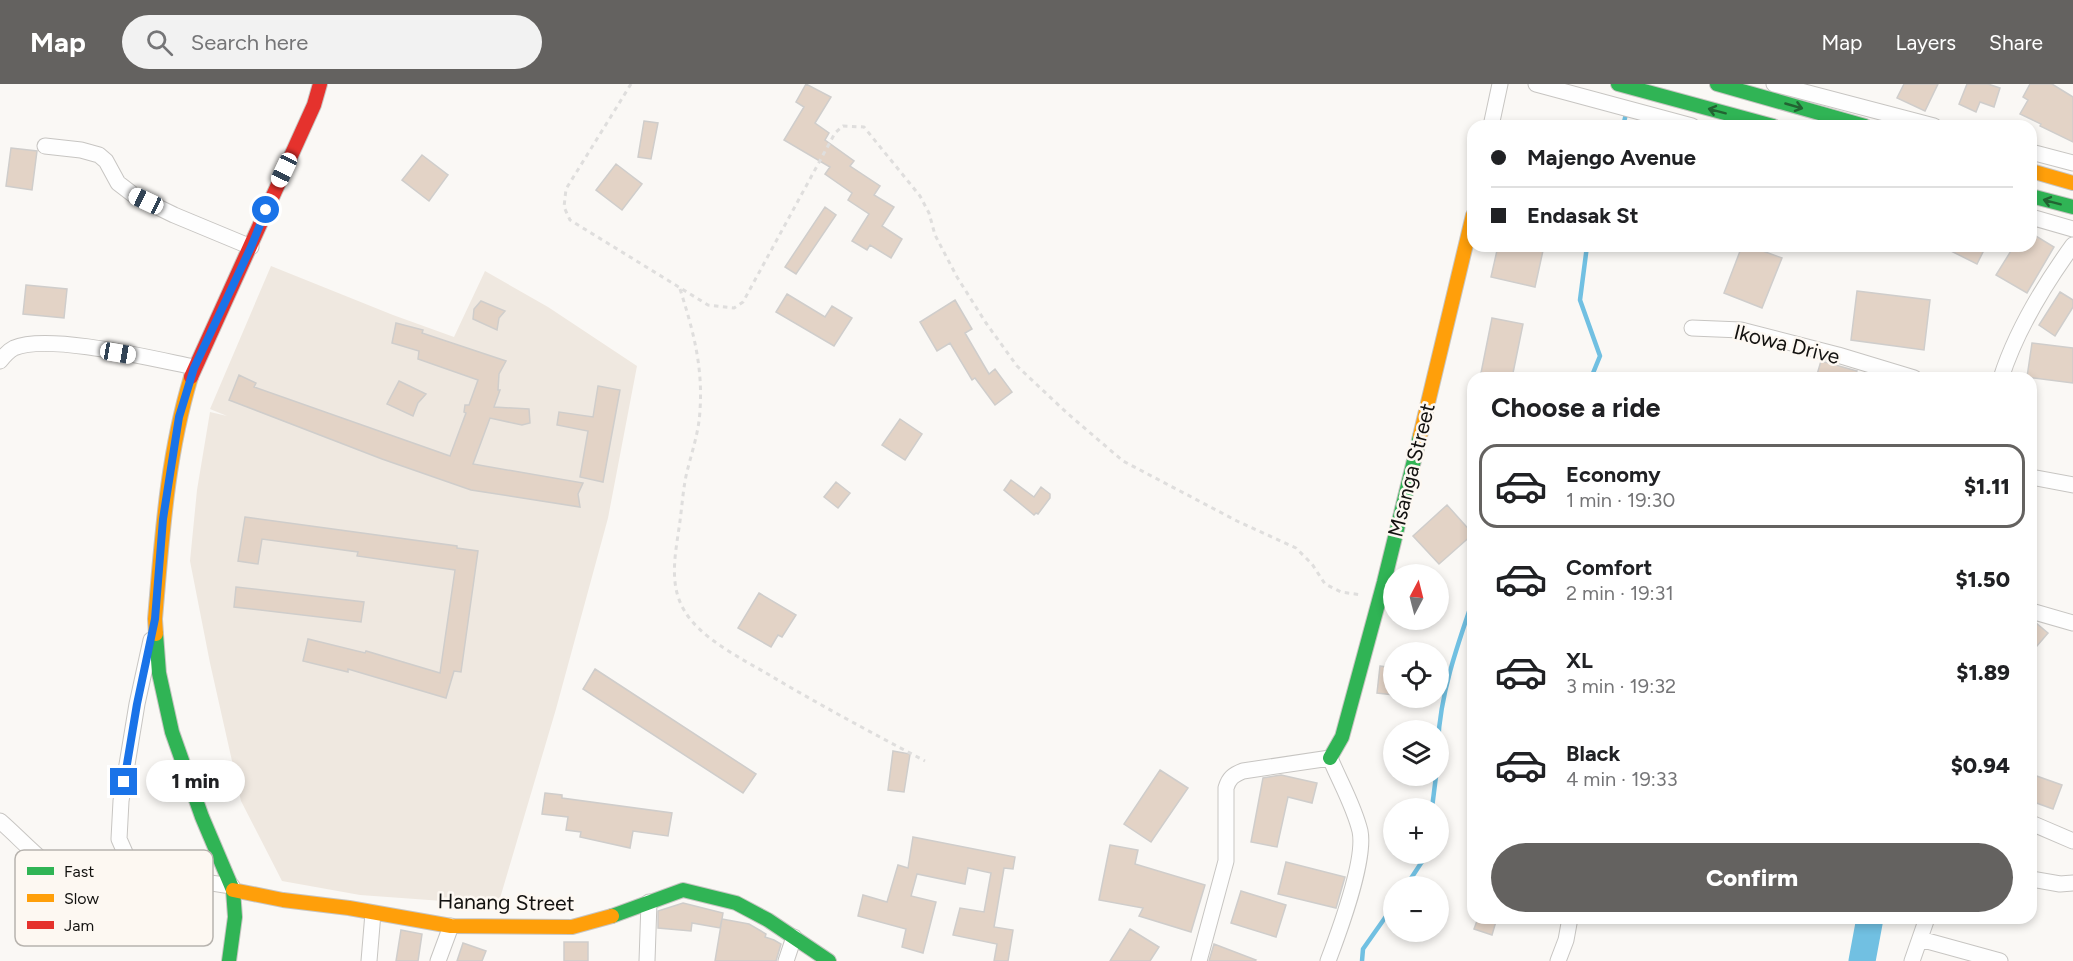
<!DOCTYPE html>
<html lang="en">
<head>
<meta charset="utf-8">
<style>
  :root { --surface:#fff; --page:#f2f2f2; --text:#202124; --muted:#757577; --line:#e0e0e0; --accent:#646260 }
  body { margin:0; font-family:Figtree,sans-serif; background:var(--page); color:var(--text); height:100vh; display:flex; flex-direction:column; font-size:22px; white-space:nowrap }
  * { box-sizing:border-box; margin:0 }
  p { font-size:20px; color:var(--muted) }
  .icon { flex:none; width:33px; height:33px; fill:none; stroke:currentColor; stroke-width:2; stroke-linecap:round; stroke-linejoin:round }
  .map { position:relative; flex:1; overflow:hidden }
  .side { position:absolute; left:1467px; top:288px; width:570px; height:552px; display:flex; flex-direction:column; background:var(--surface); border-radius:18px; box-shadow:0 3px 9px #0003 }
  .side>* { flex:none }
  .top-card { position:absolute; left:1467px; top:36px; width:570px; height:132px; border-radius:18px; box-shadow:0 3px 9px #0003; display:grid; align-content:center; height:132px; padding:0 24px; background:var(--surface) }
  .needle { width:39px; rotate:7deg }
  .controls { position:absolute; left:1383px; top:480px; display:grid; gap:12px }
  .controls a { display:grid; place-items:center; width:66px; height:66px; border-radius:50%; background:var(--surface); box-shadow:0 3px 9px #0003; font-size:30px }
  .end { position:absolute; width:27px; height:27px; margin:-14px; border:8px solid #1a73e8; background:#fff; box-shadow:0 0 0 3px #fff }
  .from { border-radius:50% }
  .bubble { position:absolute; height:42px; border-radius:21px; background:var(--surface); box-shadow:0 3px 9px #0003; font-size:20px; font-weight:800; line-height:42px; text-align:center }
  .car { position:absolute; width:18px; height:36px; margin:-18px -9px; border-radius:8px; box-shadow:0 0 4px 2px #0007; background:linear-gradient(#fff 24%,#345 0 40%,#fff 0 76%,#345 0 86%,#fff 0) }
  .top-card b { display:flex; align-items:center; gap:21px; height:57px; font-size:22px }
  .top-card b+b { border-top:2px solid var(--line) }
  .top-card i { width:15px; height:15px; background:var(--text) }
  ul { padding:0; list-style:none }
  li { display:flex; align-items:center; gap:18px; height:84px; margin:0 12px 9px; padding:0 12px; border:3px solid transparent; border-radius:18px }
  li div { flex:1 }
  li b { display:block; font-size:22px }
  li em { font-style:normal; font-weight:800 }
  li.current { border-color:var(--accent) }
  li>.icon { width:54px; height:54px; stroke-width:1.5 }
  h2 { padding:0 24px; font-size:27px; line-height:72px }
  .primary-button { display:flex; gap:12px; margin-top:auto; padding:12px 24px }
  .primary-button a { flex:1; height:69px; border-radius:36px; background:var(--accent); color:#fff; font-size:24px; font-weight:800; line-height:69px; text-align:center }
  header { display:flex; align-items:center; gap:36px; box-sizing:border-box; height:84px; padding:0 30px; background:var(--accent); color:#fff }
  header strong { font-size:28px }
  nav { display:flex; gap:33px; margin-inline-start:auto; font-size:21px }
  .search { width:420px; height:54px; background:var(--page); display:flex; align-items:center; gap:15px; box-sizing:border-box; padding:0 21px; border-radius:33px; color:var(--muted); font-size:22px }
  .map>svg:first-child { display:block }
  .built { fill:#efe8e0 }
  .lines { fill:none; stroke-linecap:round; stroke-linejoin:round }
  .stream { stroke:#71c0e2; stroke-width:4.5 }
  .river { stroke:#71c0e2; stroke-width:27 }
  .building { fill:#e3d3c6; stroke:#cfcdcb; stroke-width:1.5 }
  .street-casing { stroke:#c7c5c2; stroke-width:17 }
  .fast-casing { stroke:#c7c5c2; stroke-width:16 }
  .slow-casing { stroke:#c7c5c2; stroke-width:16 }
  .jam-casing { stroke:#c7c5c2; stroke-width:16 }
  .path { stroke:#dfdedd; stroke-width:3; stroke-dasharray:4.5 4.5; stroke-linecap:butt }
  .street { stroke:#fefefe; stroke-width:15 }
  .fast { stroke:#30b455; stroke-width:14 }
  .slow { stroke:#ff9f0a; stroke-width:14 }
  .jam { stroke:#e5322d; stroke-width:14 }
  .oneway { stroke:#226332 }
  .route { stroke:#1a73e8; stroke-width:8 }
  .labels { text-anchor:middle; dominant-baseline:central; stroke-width:5; stroke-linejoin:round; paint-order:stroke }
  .street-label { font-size:21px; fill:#131210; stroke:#fdf8f2 }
  .key { fill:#fdf8f2; stroke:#b7b3ae; stroke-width:1.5 }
  .key-label { font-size:16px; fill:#131210 }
</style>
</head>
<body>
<header>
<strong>Map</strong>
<div class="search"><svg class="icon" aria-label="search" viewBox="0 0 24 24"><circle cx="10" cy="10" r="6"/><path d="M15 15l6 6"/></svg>Search here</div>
<nav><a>Map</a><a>Layers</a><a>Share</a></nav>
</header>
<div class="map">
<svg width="2073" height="877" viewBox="0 0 2073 877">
  <rect width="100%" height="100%" fill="#faf8f5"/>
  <path class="built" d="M271,182L393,231L454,253L485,187L548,223L637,282L608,434L556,625L498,821L360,811L282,797L241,717L210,579L190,477L197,406L210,328L227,332L210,325Z"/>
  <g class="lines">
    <path class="stream" d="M1623,42L1626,30
      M1587,162L1580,216L1600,272L1591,294
      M1438,659C1440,611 1457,562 1473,516
      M1432,724L1436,692
      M1406,802L1427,770
      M1362,877L1363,865L1394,821"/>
    <path class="river" d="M1862,877L1870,834"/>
  </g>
  <path class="building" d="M806,0L831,13L815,39L829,49L825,56L854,77L850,82L880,102L874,111L894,123L882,142L902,155L891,174L870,161L867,166L852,157L869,130L848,116L852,109L825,90L830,83L784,56L804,23L796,18Z
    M1904,0H1938L1925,27L1897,14Z
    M1967,0H1988L2000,4L1994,23L1980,18L1976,28L1959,20Z
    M2030,0H2052L2073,13V58L2040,42L2041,40L2020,30L2028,16L2023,13Z
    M644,37L658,39L651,75L638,73Z
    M11,64L37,67L32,106L6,102Z
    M422,71L448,91L429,117L402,96Z
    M616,80L642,100L622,126L596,106Z
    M825,123L836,131L796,190L785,183Z
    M2031,149L2054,163L2027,209L1996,191L2014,162H2031Z
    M1498,162H1544L1535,203L1491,193Z
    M1742,162H1749L1782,174L1762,224L1724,209Z
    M1941,162H1986L1977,180Z
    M26,201L67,205L64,234L23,230Z
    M1857,207L1930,216L1924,266L1851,256Z
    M2060,208L2073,216V223L2055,252L2039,241Z
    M787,210L825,233L832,222L852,234L834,262L776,228Z
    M955,216L972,245L965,249L989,290L995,285L1012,308L995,321L975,294L972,296L950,259L937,267L920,238Z
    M481,217L505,227L499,234L497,246L473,235L474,225Z
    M1492,234L1523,240L1512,294H1480Z
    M396,239L423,246L422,249L506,277L499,290L498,306H500L494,323L529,325L530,339L522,341L490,334L473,380L583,399L578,410L580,423L471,406L382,375L229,316L239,291L256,299L254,303L450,372L466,329L464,328L465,321H469L478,296L418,275L419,267L392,259Z
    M2032,259L2073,264V299L2027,293Z
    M1821,277L1857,287L1854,294H1816Z
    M399,297L426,310L418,319L413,332L387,320Z
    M598,302L620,306L603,398L580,393L588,347L557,341L559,328L593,333Z
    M900,335L922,350L905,376L882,361Z
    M1011,396L1034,413L1041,403L1050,410V414L1038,430L1036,429L1034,431L1004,406Z
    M836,398L850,409L838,424L824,413Z
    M1447,421L1473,450L1439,480L1413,452Z
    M245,433L457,462V464L478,467L461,588L454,587L446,614L348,585V588L303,577L308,555L365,569L366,567L440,589L455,486L357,472L358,468L262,455L258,480L238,477Z
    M236,503L364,518L361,538L234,523Z
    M759,509L796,531L782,553L778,551L771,563L738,544Z
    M2031,537L2036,539L2048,549L2037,562L2031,556Z
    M1380,582L1394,584V611L1377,609Z
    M595,585L756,690L743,709L583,605Z
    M893,667L910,670L904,708L888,706Z
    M1160,686L1188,704L1151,758L1124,740Z
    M2031,690L2062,701L2053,725L2031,717Z
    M1281,691L1317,699L1312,719L1288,713L1277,763L1251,758L1263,694Z
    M545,709L562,711V714L672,729L668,752L633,747L630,764L580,753L581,748L566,746L568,733L542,730Z
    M913,753L1015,773L1013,785L1004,784L994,843L1013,846L1008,877H994L997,860L953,851L960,824L984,828L991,789L968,784L965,800L917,790L911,812L936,818L923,869L902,863L906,845L858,832L863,811L887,818L898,781L908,784Z
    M1110,761L1138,766L1135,780L1205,801L1191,848L1139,832L1143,824L1099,816Z
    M1286,778L1345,793L1336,824L1278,810Z
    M1241,807L1286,821L1276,853L1231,839Z
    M683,819L723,829L722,835L749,840L761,847L766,850L765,853L774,856L781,860L776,877H715L722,835L720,844L692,839L691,847L658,844V827Z
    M1478,834H1497L1492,851L1474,845Z
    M1130,845L1159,863L1150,877H1110Z
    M401,846L422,850L418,877H396Z
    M564,858H588V877H564Z
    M463,859L486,867L482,877H457Z
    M1214,860L1256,876L1255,877H1209Z"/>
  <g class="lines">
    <g class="street-casing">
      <path id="street" d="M1536,0L1692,42
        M1774,0L1934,42
        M1491,42L1500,0
        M45,62L81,66L99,71L106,77L118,99L135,112L174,131L251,163
        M2031,68L2073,79
        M2031,133L2073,145
        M1692,244L1741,246L1838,271L1914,294
        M0,277C4,272 8,267 14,264C48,249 154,275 194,283
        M2001,294C2016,247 2044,201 2073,161
        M2031,393L2073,401
        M2031,527L2073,539
        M151,556L137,620L121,717L119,755L130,780C163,793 197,797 232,802
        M0,737C20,754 50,788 73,797C86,802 103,799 115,792C120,789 125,784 130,780
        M2031,739L2073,757
        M2031,795L2060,800L2073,799
        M1920,855L2000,877
        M369,877L373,829
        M438,877L451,842
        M647,877L649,818
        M786,877L794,853
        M1199,877L1226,777V704C1229,694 1233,691 1243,687L1330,674C1340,698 1354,722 1360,747C1366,776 1339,848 1328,877
        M1558,877L1566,856L1570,834
        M1912,877L1927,834"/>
    </g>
    <g class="fast-casing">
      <path id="fast" d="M1618,0L1773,42
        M1717,0L1865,42
        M2031,112L2073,123
        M156,550L159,589L172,648L202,733L233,806L235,833L229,877
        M1330,674L1342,653L1384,498L1420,352
        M612,832L683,806L736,819L768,836L829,877"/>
    </g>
    <g class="slow-casing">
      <path id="slow" d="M2031,87L2073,99
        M1420,352L1473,131
        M156,550L155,535C162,454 167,372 191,293
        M233,806L283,816L349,824L451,842L572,843L612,832"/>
    </g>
    <g class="jam-casing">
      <path id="jam" d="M191,293L314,21L320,0"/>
    </g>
    <path class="path" d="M631,0L566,105L564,123L570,136L708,221L734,224L743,218L835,49L843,42L864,43L920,112L929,129L935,151L957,193L986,239L1017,282L1067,329L1123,377L1237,437L1296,464L1312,480L1325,500L1341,508L1362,511
      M680,205C693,246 703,282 700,326C699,349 691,370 686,392C683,407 682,422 680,437C676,467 668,499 684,526C699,553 740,574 766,589C818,620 872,649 925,677"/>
    <use href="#street" class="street"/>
    <use href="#fast" class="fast"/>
    <use href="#slow" class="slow"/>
    <use href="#jam" class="jam"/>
  </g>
  <defs><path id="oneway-shaft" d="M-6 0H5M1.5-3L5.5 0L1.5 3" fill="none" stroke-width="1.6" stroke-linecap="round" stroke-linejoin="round" transform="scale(1.5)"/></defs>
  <g class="oneway">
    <use href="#oneway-shaft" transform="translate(1794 22) rotate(16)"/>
    <use href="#oneway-shaft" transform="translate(1717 27) rotate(-165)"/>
    <use href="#oneway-shaft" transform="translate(2052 118) rotate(-165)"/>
  </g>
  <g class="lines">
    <path class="route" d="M124,698L137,620L155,535L163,435L179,333L194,284L251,163L266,126"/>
  </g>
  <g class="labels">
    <g class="street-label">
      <text transform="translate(1787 260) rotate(14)">Ikowa Drive</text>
      <text transform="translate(1411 386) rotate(-76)">Msanga Street</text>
      <text transform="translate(506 818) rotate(1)">Hanang Street</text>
    </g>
  </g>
  <rect x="15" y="766" width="198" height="96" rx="9" class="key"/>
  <rect x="27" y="783" width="27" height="8" fill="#30b455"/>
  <rect x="27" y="810" width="27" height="8" fill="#ff9f0a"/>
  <rect x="27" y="837" width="27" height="8" fill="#e5322d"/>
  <g class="key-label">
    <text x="64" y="793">Fast</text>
    <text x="64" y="820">Slow</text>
    <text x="64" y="847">Jam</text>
  </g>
</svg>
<div class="controls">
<a><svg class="needle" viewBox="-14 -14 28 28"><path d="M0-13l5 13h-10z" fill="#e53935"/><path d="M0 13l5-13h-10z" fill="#757577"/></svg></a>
<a><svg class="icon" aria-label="locate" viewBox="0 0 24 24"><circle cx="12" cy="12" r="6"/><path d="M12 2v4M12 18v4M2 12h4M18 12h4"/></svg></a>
<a><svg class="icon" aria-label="layers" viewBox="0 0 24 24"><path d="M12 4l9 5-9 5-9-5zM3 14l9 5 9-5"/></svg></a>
<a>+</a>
<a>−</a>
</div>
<i class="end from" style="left:266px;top:126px"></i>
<i class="end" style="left:124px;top:698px"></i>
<div class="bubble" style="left:146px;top:676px;width:99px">1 min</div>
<i class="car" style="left:284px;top:86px;rotate:205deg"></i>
<i class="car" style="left:146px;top:117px;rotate:295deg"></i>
<i class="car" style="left:118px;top:269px;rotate:100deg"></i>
<div class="top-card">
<b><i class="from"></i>Majengo Avenue</b>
<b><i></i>Endasak St</b>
</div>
<section class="side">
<h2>Choose a ride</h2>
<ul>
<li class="current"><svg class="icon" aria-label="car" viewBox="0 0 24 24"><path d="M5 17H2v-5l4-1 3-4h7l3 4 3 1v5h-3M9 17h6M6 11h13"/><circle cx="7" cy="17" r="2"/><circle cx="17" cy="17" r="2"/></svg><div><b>Economy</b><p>1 min · 19:30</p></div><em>$1.11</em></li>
<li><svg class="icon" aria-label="car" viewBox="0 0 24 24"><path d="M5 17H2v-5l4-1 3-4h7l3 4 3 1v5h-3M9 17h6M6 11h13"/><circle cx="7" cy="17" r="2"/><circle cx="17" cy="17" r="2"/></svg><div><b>Comfort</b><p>2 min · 19:31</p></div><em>$1.50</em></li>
<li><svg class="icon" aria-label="car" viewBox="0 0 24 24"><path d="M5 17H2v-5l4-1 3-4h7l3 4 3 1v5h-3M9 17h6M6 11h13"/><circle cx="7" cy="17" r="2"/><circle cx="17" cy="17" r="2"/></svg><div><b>XL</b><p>3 min · 19:32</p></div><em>$1.89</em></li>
<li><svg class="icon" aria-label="car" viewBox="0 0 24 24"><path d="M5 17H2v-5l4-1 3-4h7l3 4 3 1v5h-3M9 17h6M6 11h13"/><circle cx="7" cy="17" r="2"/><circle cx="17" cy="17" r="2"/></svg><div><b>Black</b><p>4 min · 19:33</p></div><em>$0.94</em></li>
</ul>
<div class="primary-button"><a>Confirm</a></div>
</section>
</div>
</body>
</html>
